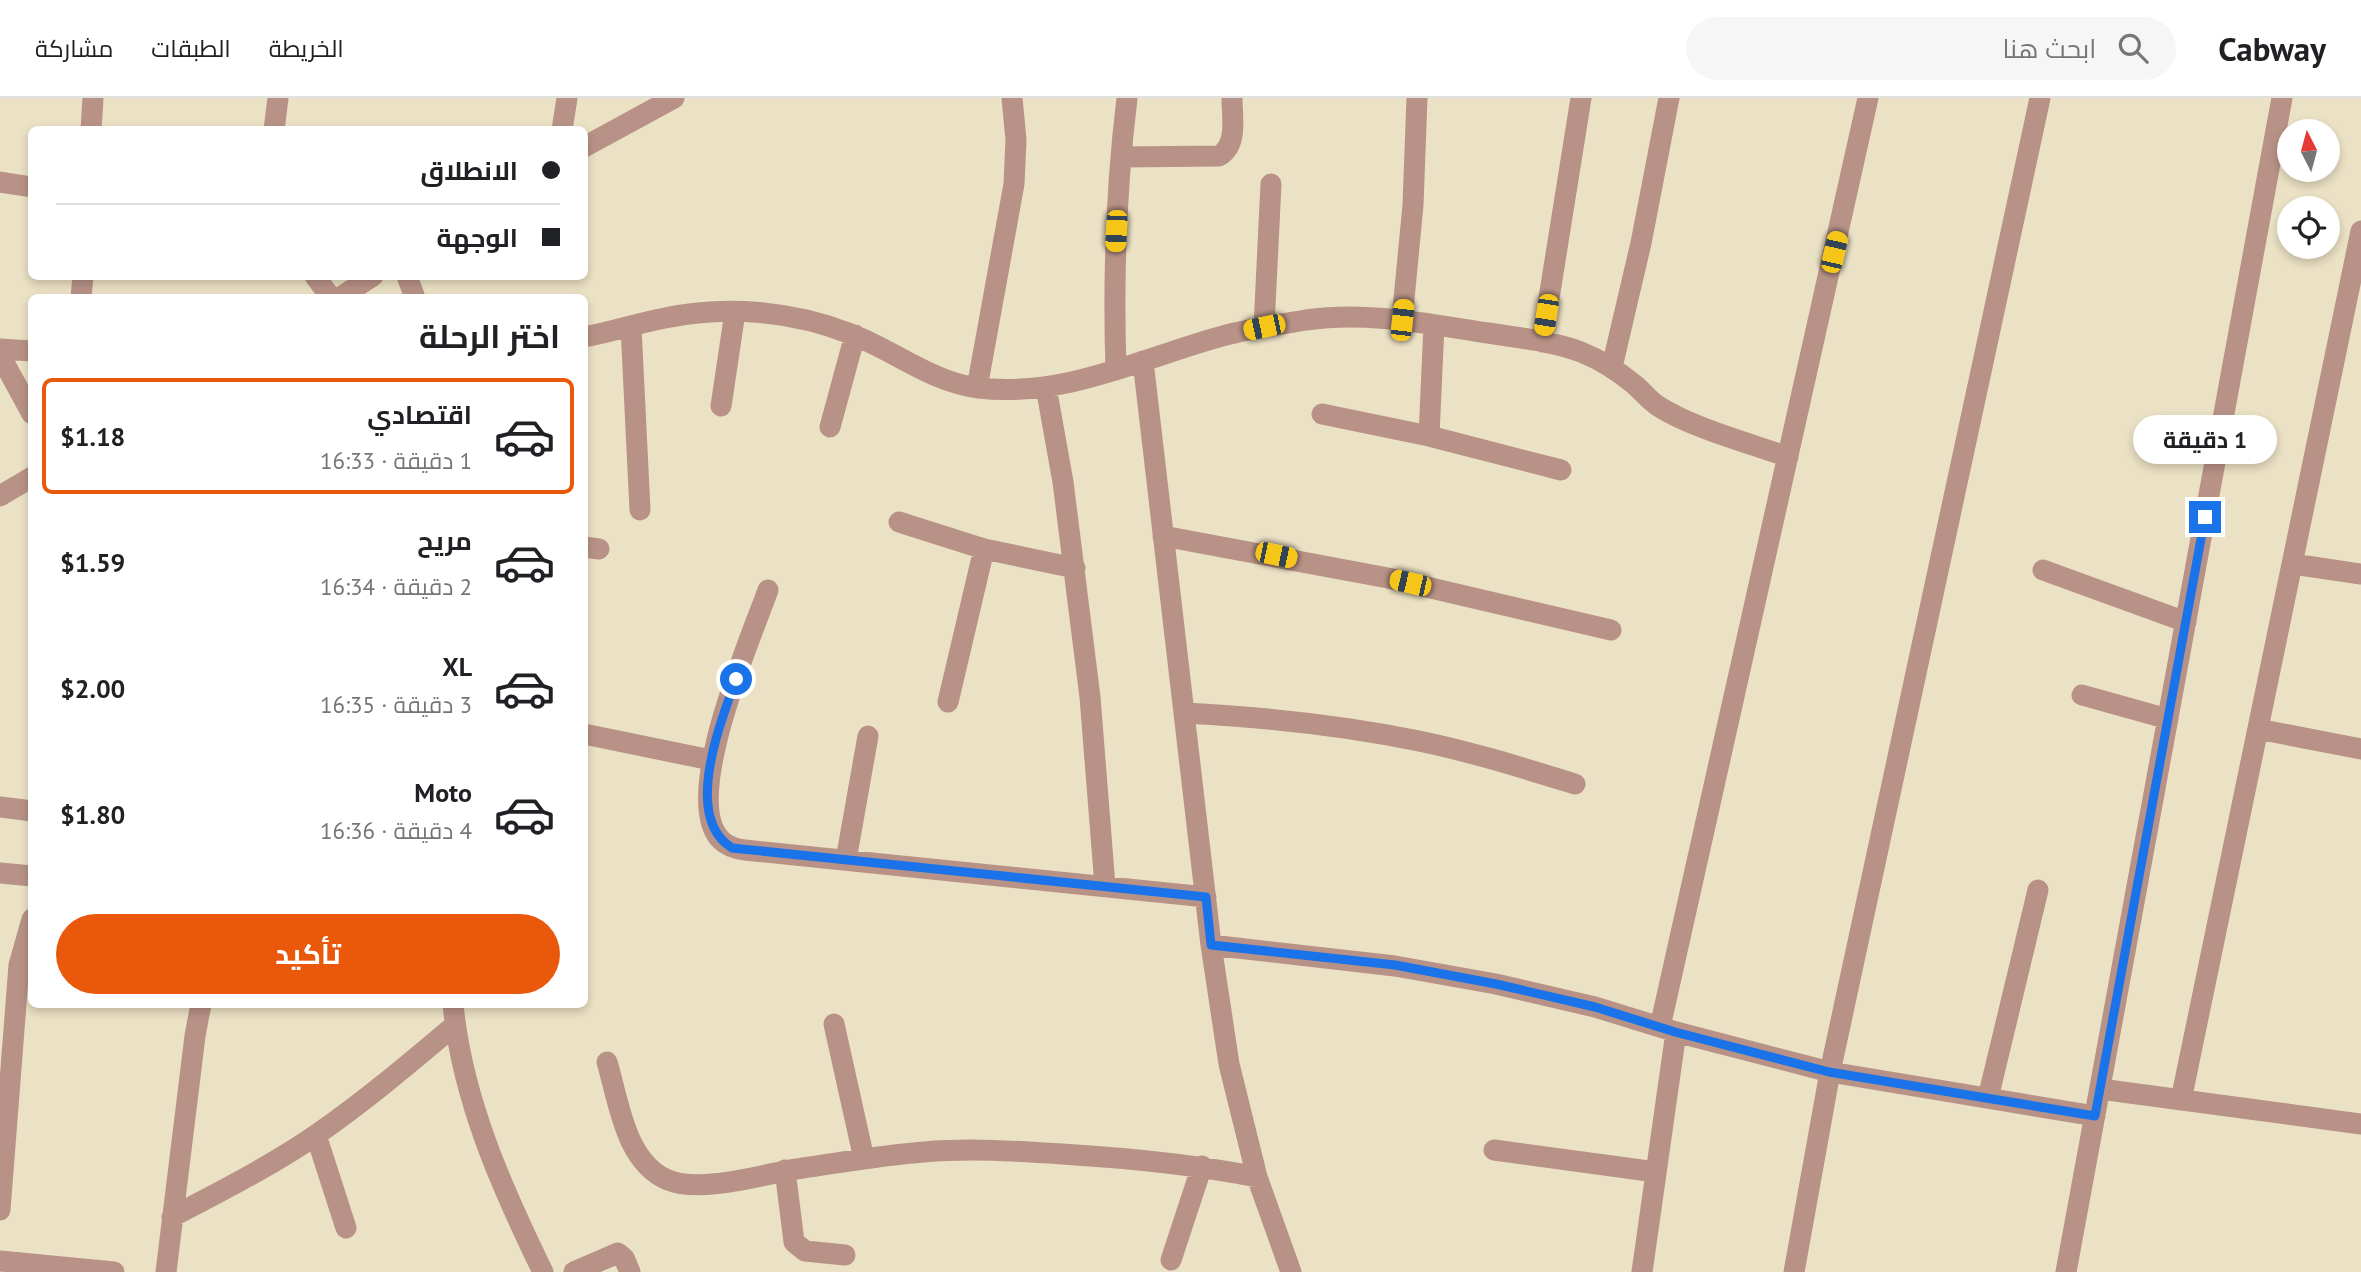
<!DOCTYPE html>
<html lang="ar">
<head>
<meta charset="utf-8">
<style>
  :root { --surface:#fff; --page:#f6f6f6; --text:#202124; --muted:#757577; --line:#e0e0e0; --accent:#ea580c }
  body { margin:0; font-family:"PT Sans",Cairo,sans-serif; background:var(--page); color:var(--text); direction:rtl; height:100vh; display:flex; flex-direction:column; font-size:26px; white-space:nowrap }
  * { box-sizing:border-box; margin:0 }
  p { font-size:23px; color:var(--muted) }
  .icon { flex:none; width:38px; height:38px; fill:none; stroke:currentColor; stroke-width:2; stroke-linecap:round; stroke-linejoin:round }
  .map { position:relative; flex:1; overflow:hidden; direction:ltr }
  .side { position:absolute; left:28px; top:196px; width:560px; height:714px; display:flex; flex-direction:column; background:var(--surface); border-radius:10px; box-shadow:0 4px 10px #0003; direction:rtl }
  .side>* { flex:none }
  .banner { position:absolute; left:28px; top:28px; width:560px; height:154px; border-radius:10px; box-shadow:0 4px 10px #0003; direction:rtl; display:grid; align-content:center; height:154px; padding:0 28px; background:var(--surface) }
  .needle { width:46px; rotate:354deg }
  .controls { position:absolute; left:2277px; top:21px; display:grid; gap:14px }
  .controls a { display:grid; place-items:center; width:63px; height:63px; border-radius:50%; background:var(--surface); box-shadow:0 4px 10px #0003; font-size:35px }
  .end { position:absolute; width:32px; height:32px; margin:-16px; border:9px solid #1a73e8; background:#fff; box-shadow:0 0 0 4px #fff }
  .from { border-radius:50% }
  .bubble { position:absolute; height:49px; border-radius:24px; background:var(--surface); box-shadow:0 4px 10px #0003; font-size:23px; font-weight:700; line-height:49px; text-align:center; direction:rtl }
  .car { position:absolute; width:21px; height:42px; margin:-21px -10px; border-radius:9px; box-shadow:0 0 5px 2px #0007; background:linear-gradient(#f5c518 24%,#345 0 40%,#f5c518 0 76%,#345 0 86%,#f5c518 0) }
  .banner b { display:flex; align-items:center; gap:24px; height:66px; font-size:26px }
  .banner b+b { border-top:2px solid var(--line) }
  .banner i { width:18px; height:18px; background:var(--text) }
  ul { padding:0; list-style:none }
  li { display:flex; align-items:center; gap:21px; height:116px; margin:0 14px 10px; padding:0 14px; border:4px solid transparent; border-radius:10px }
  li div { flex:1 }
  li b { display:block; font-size:26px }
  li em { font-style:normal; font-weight:700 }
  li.selected { border-color:var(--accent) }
  li>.icon { width:63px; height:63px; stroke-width:1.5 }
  h2 { padding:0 28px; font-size:32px; line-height:84px }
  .primary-button { display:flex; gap:14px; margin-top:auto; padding:14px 28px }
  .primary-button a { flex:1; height:80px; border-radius:42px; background:var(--accent); color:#fff; font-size:28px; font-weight:700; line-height:80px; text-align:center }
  header { display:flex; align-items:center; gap:42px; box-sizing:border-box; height:98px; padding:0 35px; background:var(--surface); border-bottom:2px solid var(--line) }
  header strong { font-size:33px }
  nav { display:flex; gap:38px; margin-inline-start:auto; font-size:24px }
  .search { width:490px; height:63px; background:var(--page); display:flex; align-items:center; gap:18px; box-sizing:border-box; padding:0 24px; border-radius:38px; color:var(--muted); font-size:26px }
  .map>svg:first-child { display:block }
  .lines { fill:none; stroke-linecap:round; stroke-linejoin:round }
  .minor { stroke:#b89286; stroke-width:21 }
  .route { stroke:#1a73e8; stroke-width:9 }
</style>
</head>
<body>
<header>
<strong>Cabway</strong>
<div class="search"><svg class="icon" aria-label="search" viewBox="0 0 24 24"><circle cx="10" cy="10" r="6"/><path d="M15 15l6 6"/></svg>ابحث هنا</div>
<nav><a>الخريطة</a><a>الطبقات</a><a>مشاركة</a></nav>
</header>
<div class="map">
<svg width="2361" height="1174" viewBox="0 0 2361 1174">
  <rect width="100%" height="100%" fill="#ebe1c4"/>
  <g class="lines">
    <path class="minor" d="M91,32L93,0
      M274,32L278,0
      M562,32L567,0
      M584,49L674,0
      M1121,59L1219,58C1238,47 1232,20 1232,0
      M0,84L32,89
      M315,178L331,200
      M407,178L415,200
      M81,200L83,178
      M339,200L373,178
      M1402,222L1413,107L1417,0
      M631,229L640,412
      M1264,229L1271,86
      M584,239C612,234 638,225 665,220C727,207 793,213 851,236C895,253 931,284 979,290C1063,300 1140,261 1219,239C1247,231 1277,227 1306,222C1367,213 1428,226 1488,235C1519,240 1552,243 1581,254C1601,262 1618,273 1635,287C1643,294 1650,303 1658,308C1692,330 1749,345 1788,359
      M1542,244L1581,0
      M0,251L32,253
      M0,257L32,316
      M1143,263L1211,847L1229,966L1257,1079L1291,1174
      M1612,269L1641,145L1669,0
      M1116,272C1113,181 1116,91 1127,0
      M1046,289L1063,384L1090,599L1105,788
      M977,290L1014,86L1016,42L1012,0
      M721,308L735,214
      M1322,316L1429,338L1561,372
      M830,329L855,237
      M1429,338L1434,227
      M0,398L32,379
      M899,424L984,451L1075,470
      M1163,438L1388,480L1611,532
      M584,449L599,451
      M2293,466L2361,476
      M2043,472L2186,524
      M768,492C751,540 680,702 721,742C728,749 736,751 745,752L1206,799
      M2082,597L2168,621
      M948,604L984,451
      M1184,615C1263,619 1341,627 1419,643C1472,654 1523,670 1575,686
      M2258,631L2361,651
      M584,636L711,662
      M0,709L32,713
      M846,762L868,638
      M0,775L32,778
      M1211,847L1395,868L1496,886L1595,909L1676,934L1830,974L2095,1018
      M453,906C462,1001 502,1090 543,1174
      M834,926L864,1061
      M1660,929L1868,0
      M607,964C619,1004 625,1064 668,1082C702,1096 766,1075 803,1070C844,1064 884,1057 924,1054C970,1050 1016,1053 1062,1056C1127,1060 1192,1066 1257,1079
      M2100,991L2361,1026
      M1988,1000L2038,792
      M2181,1002L2361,133
      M316,1037L346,1130
      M1494,1052L1656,1074
      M785,1072L794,1144L805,1153L845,1157
      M0,1112L19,867L32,821
      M172,1119C221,1093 271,1068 316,1037C365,1003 410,965 455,927
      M1171,1162L1202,1068
      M0,1163L114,1174
      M166,1174L195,938L201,906
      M574,1174L618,1155L624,1160L630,1174
      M1642,1174L1676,934
      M1794,1174L1830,974L2040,0
      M2066,1174L2282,0"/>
  </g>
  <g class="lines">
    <path class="route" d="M736,581C721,624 682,719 732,750L1206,799L1211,847L1395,867L1496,886L1595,909L1675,934L1829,974L2095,1018L2205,419"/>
  </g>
</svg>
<div class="controls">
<a><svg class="needle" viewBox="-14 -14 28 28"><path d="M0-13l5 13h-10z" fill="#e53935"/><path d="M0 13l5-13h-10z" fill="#757577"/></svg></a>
<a><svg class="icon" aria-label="locate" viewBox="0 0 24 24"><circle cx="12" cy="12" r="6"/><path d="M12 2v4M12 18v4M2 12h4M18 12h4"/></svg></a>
</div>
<i class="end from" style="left:736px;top:581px"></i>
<i class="end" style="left:2205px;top:419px"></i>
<div class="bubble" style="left:2133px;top:317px;width:144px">1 دقيقة</div>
<i class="car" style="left:1116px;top:133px;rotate:183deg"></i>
<i class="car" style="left:1834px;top:154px;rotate:13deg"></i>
<i class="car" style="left:1546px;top:217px;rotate:189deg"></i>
<i class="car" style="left:1402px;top:222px;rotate:6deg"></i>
<i class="car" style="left:1264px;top:229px;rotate:258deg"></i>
<i class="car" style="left:1276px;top:457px;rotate:102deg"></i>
<i class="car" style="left:1410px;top:485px;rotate:283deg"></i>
<div class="banner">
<b><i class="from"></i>الانطلاق</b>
<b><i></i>الوجهة</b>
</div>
<section class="side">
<h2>اختر الرحلة</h2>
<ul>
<li class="selected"><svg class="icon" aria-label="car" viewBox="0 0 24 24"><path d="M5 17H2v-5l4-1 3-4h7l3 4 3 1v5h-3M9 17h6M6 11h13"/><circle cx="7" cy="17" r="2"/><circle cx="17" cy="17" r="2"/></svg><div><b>اقتصادي</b><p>1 دقيقة · 16:33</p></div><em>$1.18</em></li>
<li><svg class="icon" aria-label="car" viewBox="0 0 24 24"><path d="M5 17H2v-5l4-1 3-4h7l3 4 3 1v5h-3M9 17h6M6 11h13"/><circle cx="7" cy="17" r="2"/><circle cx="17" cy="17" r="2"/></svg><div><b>مريح</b><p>2 دقيقة · 16:34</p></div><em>$1.59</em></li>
<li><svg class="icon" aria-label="car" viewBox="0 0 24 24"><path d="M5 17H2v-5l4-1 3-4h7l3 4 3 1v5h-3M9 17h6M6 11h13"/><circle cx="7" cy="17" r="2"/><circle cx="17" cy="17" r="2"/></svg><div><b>XL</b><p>3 دقيقة · 16:35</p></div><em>$2.00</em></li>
<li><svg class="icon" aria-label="car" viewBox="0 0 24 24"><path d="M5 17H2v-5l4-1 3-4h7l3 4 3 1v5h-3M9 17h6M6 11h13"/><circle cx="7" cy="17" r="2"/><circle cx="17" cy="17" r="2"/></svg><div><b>Moto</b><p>4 دقيقة · 16:36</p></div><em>$1.80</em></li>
</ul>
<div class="primary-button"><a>تأكيد</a></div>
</section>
</div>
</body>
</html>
